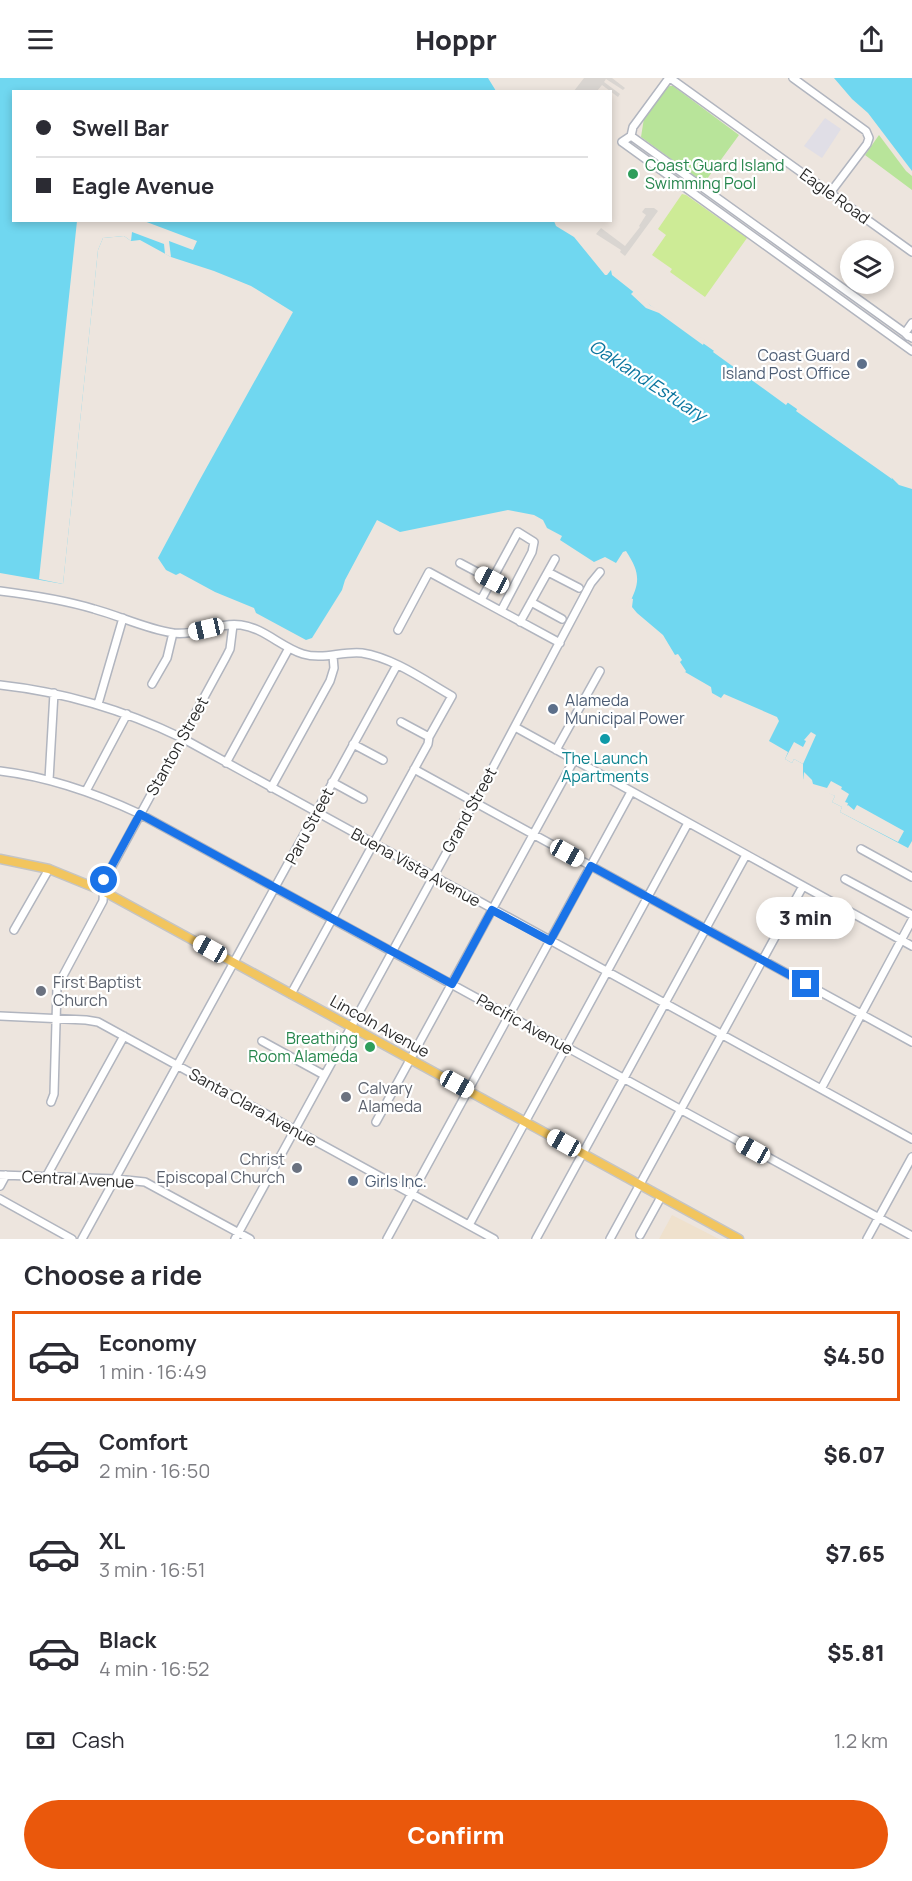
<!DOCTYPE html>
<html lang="en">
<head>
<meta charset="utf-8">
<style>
  :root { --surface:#fff; --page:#f7f7f7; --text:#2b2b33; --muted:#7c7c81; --line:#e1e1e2; --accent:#ea580c }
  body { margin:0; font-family:Manrope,sans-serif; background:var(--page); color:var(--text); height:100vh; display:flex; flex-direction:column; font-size:22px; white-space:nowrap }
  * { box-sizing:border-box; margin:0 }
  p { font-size:20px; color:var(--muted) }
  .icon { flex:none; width:33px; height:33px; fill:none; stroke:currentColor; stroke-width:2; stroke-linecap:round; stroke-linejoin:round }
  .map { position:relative; height:1161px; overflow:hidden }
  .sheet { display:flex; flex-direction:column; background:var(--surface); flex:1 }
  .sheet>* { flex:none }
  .top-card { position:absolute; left:12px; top:12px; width:600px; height:132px; border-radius:0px; box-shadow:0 3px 9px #0003; display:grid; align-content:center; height:132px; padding:0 24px; background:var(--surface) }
  .buttons { position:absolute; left:840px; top:162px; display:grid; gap:12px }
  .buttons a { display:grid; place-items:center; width:54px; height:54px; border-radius:50%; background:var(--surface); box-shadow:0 3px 9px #0003; font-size:30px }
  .end { position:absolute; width:27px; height:27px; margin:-14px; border:8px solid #1a73e8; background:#fff; box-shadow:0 0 0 3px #fff }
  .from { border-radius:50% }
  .bubble { position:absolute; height:42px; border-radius:21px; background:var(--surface); box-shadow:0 3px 9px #0003; font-size:20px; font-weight:800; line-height:42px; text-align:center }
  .car { position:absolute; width:18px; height:36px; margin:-18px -9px; border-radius:8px; box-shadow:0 0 4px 2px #0007; background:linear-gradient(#fff 24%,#345 0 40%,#fff 0 76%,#345 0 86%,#fff 0) }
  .top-card b { display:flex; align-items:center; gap:21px; height:57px; font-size:22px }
  .top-card b+b { border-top:2px solid var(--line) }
  .top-card i { width:15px; height:15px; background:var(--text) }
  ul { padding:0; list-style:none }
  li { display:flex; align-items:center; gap:18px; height:90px; margin:0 12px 9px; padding:0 12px; border:3px solid transparent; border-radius:0px }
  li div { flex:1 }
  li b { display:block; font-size:22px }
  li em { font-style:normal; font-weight:800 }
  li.current { border-color:var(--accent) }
  li>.icon { width:54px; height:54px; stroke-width:1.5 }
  h2 { padding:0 24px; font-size:27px; line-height:72px }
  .pay { display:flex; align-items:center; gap:15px; height:66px; padding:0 24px; font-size:22px }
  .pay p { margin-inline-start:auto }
  .primary-button { display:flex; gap:12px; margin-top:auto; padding:12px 24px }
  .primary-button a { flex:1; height:69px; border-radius:36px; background:var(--accent); color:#fff; font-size:24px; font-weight:800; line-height:69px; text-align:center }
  header { display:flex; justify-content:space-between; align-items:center; height:78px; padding:0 24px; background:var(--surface); font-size:27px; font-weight:800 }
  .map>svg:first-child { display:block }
  .industrial { fill:#e0dee6 }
  .education { fill:#efe1cd }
  .green { fill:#b8e49a }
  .pitch { fill:#cdeb96 }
  .plaza { fill:#d9d5d1 }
  .water { fill:#70d7f0 }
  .pier { fill:#ede5de }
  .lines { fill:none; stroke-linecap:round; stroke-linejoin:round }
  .minor-casing { stroke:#b1b5bf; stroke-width:10 }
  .major-casing { stroke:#c4c4c4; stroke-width:11 }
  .minor { stroke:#fff; stroke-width:7 }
  .major { stroke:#f2c55e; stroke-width:8 }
  .route { stroke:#1a73e8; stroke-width:8 }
  .leisure-dot { fill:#2e9e5b; stroke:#fff; stroke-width:2 }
  .service-dot { fill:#5c6f8a; stroke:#fff; stroke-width:2 }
  .culture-dot { fill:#0f9aa8; stroke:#fff; stroke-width:2 }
  .worship-dot { fill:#6b7280; stroke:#fff; stroke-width:2 }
  .labels { text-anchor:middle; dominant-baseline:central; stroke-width:4.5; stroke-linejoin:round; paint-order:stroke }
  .leisure-label { font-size:16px; fill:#27864d; stroke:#fff; text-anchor:start }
  .street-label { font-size:16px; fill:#2b2b2b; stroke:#fff }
  .service-label { font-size:16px; fill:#4e5e75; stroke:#fff; text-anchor:start }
  .culture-label { font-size:16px; fill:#0d838f; stroke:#fff }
  .worship-label { font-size:16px; fill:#5b616d; stroke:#fff; text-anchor:start }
  .water-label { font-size:18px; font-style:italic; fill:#0c769f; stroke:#fff }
</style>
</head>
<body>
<header><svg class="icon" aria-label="menu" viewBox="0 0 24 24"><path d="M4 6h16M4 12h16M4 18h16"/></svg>Hoppr<svg class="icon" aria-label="share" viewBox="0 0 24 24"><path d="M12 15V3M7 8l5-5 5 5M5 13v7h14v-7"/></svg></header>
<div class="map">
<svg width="912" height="1161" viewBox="0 0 912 1161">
  <rect width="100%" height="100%" fill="#ede5de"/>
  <path class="industrial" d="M825,40L841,51L822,80L804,68Z"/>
  <path class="education" d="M672,1137L719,1161H659Z"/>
  <path class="green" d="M670,8H673L739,57L704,105L641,59L644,40L666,9Z
    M879,57L906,93L912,98V112L865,77Z"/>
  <path class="pitch" d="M682,116L686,117L747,160L705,219L670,194L672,191L652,177L666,157L658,151Z"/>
  <path class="plaza" d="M584,0H612L625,10L623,12L606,1L604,4L620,16L618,19L602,7L597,13H574Z
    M645,130H654L658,133L625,178L620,174L621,172L596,156L601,150L625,168L640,149L639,148L646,137L642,134Z"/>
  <path class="water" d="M0,0H488L496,13L14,14V142L554,143L556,148L574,159L605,197H607L611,192L612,197L660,235L884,392L899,407L912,411V763L908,770L840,734L842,729L832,724L835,718L803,701V686L794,681L792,685L785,681L788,674L769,663L779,643L777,639L724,616L721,620L712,615L711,609L685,594L683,595L667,569L628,528C640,505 641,496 626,473L623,474L616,485L605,479L594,484L560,462L562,458L547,450L543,442L534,437L508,432L400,454L377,442L345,502L342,512L312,560L306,562L256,535L254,530L215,514L180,495L176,497L166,492L158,480L198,405L293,234L251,208L214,193L171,179L140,162L131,163L124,158L103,160L98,172L63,506L0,495Z
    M834,0H912V93L868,35L852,21Z"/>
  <path class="pier" d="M77,143H144L197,163L193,172L169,163L171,179L165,176L164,166L132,154L131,163L124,158L103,160L98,172L63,506L39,501Z
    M636,211L650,227L705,262L703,267L659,235L646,230L631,216Z
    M716,270L789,323L786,327L713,274Z
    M798,330L885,390L891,396L892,401L796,333Z
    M630,520L633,521L632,529L637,535L663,557L675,577L678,576L682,582L680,584L686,593L682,598L665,571L626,529Z
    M811,654L816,657L803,686L794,681L792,685L785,681L794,664L803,669L806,663L804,662Z
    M804,694L812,702L813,706L827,710L831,703L842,709L841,711L849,716L845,724L848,725L847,728L848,727L854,732L857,727L904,753L898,764L840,734L842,729L832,724L835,718L809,707L803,703Z"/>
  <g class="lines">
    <g class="minor-casing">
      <path id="minor" d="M669,0L633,49L631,58L622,64L912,273
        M670,0L912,174
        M793,0L866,53L869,60L867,66L830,115
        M631,58L912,260
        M908,258L905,255L912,245
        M460,485L492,502
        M548,494L579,510
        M0,513C32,517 64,522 94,531C120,538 146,551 173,555C196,558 218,544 241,547C264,550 281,569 303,576C323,582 341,573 362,575C394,580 424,602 452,618L429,659L428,666L291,916
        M481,522L518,454L534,464L532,474L501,533
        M531,524L562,541
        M520,544L555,481
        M398,552L429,494L560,565
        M152,606L167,580L173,555
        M0,607C64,614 124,632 182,660L912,1061
        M98,626L123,540
        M401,644L429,659
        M515,649L912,868
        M353,666L383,682
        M556,672L600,593
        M226,685L289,570
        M414,691L912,964
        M0,693C50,699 95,715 140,736L912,1158
        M49,702L54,615
        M332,704L363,721
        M271,710L330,603L334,590L333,578
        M86,713L127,636
        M861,771L912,799
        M845,801L912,837
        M14,852L49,791
        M0,938L86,942L98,944L494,1161
        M262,963L324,997
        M821,1011L912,842
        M51,1024L54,1016L57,909L103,823L104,803L226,579L230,571L233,547
        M376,1044L574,682
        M0,1097L116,1101L145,1104L250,1161
        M46,1099L124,958
        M0,1108L6,1097
        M0,1121L72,1161
        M469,1147L688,745
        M640,1157L661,1119
        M82,1161L397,587
        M235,1161L489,697L591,505L600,494
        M387,1161L631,714
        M536,1161L746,777
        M610,1161L803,808
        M867,1161L912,1079"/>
    </g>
    <g class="major-casing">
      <path id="major" d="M0,781L49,791L103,813L739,1161"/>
    </g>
    <use href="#minor" class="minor"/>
    <use href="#major" class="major"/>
  </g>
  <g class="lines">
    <path class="route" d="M104,802L140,736L452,906L492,832L550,863L591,788L806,906"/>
  </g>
  <g class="leisure-dot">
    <circle cx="633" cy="96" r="6"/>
    <circle cx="370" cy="969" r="6"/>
  </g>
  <g class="service-dot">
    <circle cx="862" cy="286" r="6"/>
    <circle cx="553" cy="631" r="6"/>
    <circle cx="353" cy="1103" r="6"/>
  </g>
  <circle class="culture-dot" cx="605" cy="661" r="6"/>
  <g class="worship-dot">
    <circle cx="41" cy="913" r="6"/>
    <circle cx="346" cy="1019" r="6"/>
    <circle cx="297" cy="1090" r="6"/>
  </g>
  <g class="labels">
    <g class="leisure-label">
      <text x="645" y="87">Coast Guard Island<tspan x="645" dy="18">Swimming Pool</tspan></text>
      <text x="358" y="960" text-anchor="end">Breathing<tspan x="358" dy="18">Room Alameda</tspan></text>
    </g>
    <g class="street-label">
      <text transform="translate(835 118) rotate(36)">Eagle Road</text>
      <text transform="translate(177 668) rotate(-61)">Stanton Street</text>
      <text transform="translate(469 732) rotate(-61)">Grand Street</text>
      <text transform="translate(309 748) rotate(-62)">Paru Street</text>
      <text transform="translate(416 789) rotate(29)">Buena Vista Avenue</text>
      <text transform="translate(525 946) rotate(29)">Pacific Avenue</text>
      <text transform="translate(380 948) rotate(29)">Lincoln Avenue</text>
      <text transform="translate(253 1029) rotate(29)">Santa Clara Avenue</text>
      <text transform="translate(78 1101) rotate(3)">Central Avenue</text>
    </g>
    <g class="service-label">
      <text x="850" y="277" text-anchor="end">Coast Guard<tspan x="850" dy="18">Island Post Office</tspan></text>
      <text x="565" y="622">Alameda<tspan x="565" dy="18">Municipal Power</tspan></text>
      <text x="365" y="1103">Girls Inc.</text>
    </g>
    <g class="culture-label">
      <text x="605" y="680">The Launch<tspan x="605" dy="18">Apartments</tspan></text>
    </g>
    <g class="worship-label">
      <text x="53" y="904">First Baptist<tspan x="53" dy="18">Church</tspan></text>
      <text x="358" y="1010">Calvary<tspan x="358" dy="18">Alameda</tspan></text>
      <text x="285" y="1081" text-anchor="end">Christ<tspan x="285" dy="18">Episcopal Church</tspan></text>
    </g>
    <g class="water-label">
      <text transform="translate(648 302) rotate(33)">Oakland Estuary</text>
    </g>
  </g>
</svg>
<div class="buttons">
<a><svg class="icon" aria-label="layers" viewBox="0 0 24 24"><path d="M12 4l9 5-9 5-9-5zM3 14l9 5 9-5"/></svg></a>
</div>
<i class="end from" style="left:104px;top:802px"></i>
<i class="end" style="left:806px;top:906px"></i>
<div class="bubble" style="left:756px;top:819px;width:99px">3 min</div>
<i class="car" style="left:492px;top:502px;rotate:298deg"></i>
<i class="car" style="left:206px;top:551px;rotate:257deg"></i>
<i class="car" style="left:567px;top:775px;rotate:119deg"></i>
<i class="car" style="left:210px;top:871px;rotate:299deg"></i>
<i class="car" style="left:457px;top:1006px;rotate:119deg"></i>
<i class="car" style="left:564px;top:1065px;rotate:299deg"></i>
<i class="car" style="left:753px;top:1072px;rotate:299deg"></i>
<div class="top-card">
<b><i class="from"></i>Swell Bar</b>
<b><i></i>Eagle Avenue</b>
</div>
</div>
<section class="sheet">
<h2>Choose a ride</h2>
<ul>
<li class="current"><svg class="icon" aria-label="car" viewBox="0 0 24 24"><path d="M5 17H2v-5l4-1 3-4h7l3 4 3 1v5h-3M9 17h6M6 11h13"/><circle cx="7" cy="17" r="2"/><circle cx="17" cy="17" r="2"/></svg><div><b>Economy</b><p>1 min · 16:49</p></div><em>$4.50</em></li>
<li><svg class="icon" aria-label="car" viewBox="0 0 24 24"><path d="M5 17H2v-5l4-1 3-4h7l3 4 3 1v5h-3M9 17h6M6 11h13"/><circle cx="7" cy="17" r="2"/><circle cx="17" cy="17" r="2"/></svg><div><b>Comfort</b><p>2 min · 16:50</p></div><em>$6.07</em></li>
<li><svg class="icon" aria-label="car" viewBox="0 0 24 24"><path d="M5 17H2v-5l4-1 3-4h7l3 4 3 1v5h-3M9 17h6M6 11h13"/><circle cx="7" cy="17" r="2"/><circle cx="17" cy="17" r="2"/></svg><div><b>XL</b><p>3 min · 16:51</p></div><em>$7.65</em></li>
<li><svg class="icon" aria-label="car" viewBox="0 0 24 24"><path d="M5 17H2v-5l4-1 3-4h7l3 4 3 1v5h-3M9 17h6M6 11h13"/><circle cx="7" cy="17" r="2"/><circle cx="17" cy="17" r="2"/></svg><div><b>Black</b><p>4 min · 16:52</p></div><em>$5.81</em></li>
</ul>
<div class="pay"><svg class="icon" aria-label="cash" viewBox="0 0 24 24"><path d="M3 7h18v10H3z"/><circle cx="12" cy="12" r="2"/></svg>Cash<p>1.2 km</p></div>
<div class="primary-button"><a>Confirm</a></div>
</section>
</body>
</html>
